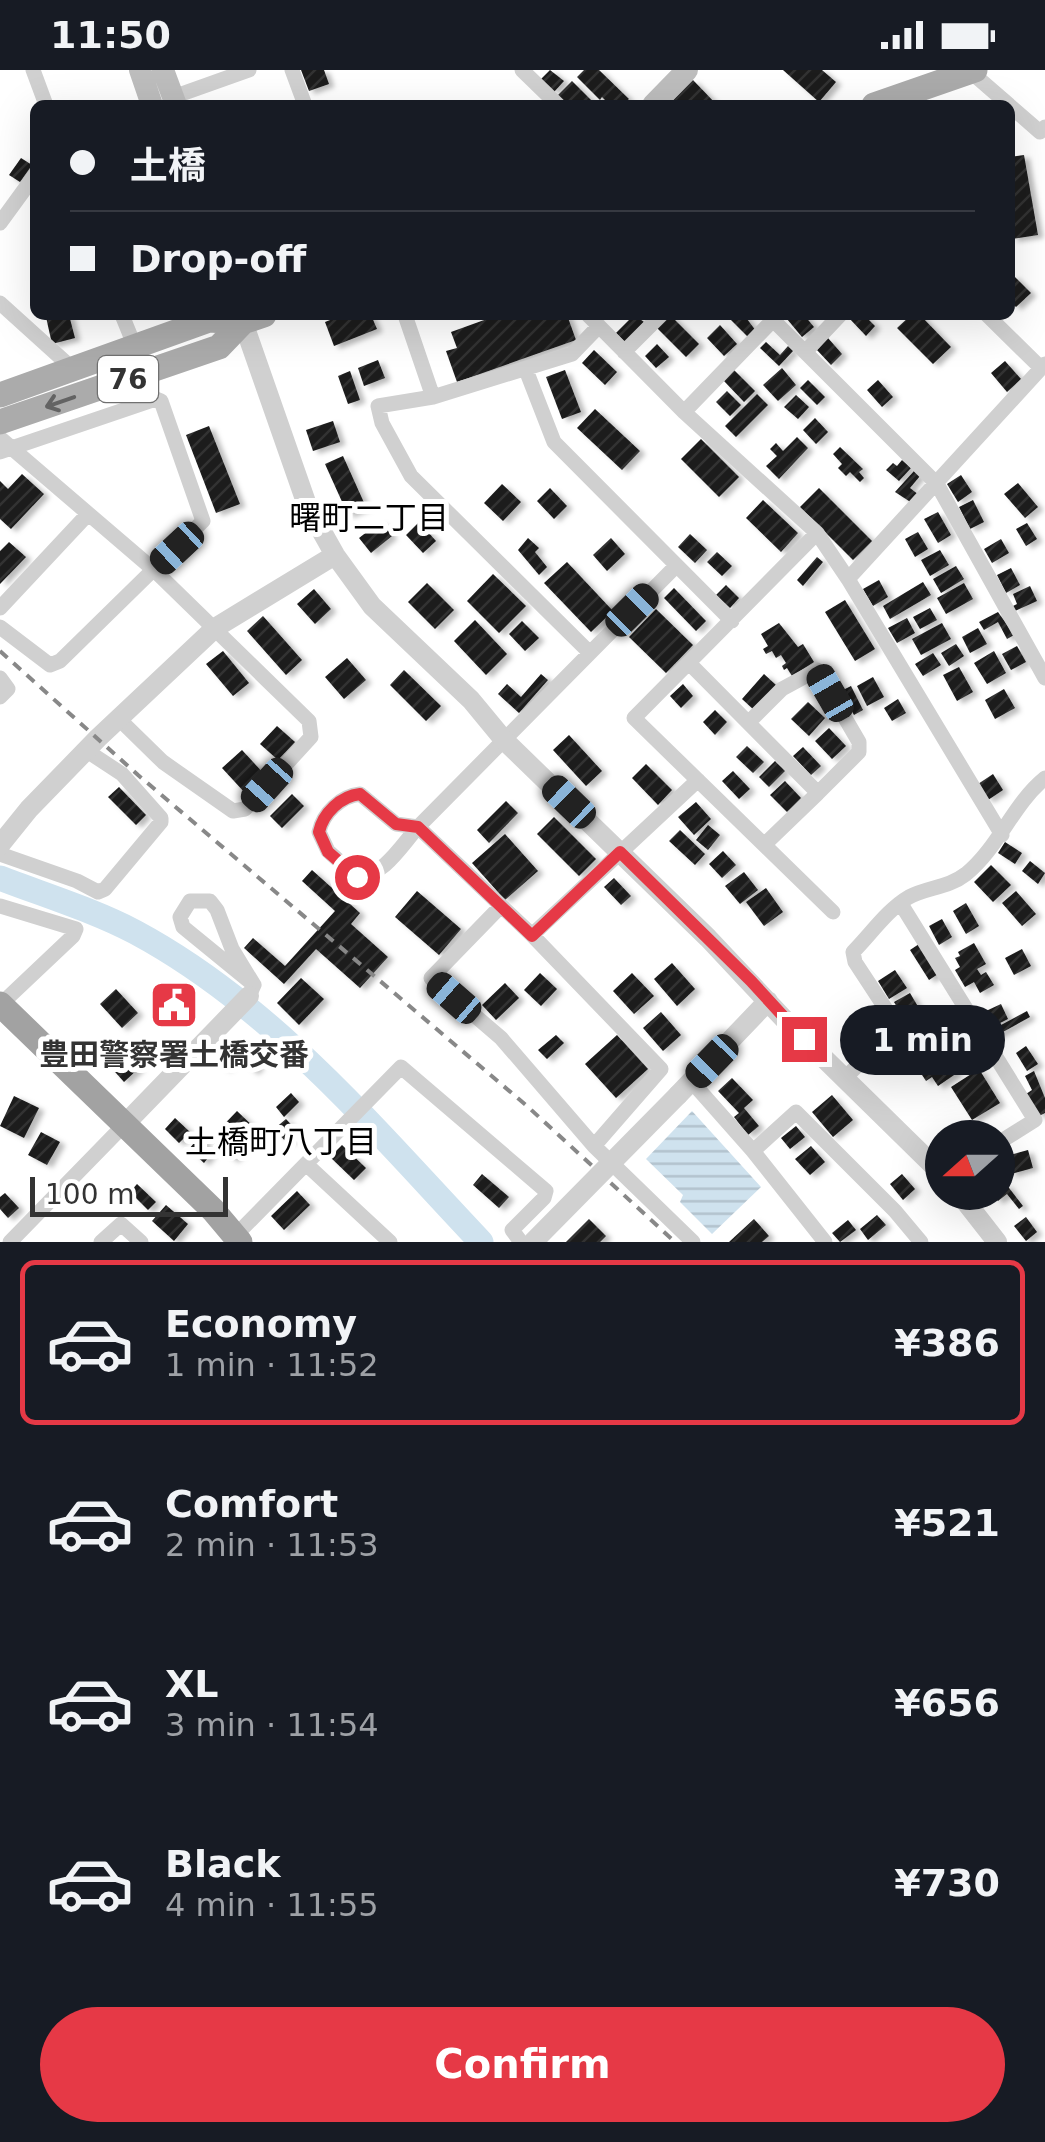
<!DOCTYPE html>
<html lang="en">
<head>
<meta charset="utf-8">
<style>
  :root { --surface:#171b24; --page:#242831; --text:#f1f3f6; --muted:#9ea1a6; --line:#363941; --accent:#e63946 }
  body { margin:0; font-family:"DejaVu Sans","Noto Sans JP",sans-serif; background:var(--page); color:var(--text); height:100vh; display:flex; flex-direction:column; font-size:38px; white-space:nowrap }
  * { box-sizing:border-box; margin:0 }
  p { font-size:32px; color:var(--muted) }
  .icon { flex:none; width:55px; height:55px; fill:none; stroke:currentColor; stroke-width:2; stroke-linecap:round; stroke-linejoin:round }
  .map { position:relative; height:1172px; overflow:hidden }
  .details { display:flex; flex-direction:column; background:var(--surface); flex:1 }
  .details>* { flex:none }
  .banner { position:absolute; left:30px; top:30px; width:985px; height:220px; border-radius:15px; box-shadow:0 10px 40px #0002; display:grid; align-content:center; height:220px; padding:0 40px; background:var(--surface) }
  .needle { width:65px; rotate:249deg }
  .tools { position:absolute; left:925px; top:1050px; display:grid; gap:20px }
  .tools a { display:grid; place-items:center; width:90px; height:90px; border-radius:50%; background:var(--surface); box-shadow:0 10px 40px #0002; font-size:50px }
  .scale { position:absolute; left:30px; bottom:25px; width:198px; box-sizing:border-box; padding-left:10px; border:5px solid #333; border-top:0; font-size:28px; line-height:35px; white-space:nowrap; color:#333; -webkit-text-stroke:8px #fff; paint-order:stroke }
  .end { position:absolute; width:45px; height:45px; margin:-22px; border:12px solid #e63946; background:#fff; box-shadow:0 0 0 5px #fff }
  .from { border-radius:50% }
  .bubble { position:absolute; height:70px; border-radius:35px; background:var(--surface); box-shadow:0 10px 40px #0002; font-size:32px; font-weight:800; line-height:70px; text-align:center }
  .car { position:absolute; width:30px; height:60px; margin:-30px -15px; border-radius:12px; box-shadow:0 0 8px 2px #0007; background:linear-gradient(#222 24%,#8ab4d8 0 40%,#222 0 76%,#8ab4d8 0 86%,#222 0) }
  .banner b { display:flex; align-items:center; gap:35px; height:95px; font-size:38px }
  .banner b+b { border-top:2px solid var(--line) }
  .banner i { width:25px; height:25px; background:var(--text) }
  ul { padding:18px 0 0; list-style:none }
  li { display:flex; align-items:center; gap:30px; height:165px; margin:0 20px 15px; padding:0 20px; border:5px solid transparent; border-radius:15px }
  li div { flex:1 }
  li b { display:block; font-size:38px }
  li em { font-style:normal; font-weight:800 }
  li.selected { border-color:var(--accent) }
  li>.icon { width:90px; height:90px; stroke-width:1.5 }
  .button { display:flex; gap:20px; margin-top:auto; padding:20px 40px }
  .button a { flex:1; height:115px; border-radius:60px; background:var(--accent); color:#fff; font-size:40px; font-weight:800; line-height:115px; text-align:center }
  .status { display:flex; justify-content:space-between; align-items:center; height:70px; padding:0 50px; background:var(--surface); direction:ltr }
  .status svg { height:28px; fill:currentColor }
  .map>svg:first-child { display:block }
  .water { fill:url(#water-rules) }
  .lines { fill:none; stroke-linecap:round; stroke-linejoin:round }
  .river { stroke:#cfe2ee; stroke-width:25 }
  .building { fill:url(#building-hatch); filter:url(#shadow) }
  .minor { stroke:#d0d0d0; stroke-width:15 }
  .tertiary { stroke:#d0d0d0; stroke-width:20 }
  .secondary { stroke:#bdbdbd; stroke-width:22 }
  .primary { stroke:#ababab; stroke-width:25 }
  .trunk { stroke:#a2a2a2; stroke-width:25 }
  .rail { stroke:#888; stroke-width:4; stroke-dasharray:10 8; stroke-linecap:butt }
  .tertiary-bridge { stroke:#d0d0d0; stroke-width:20 }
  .oneway { stroke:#636363 }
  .route { stroke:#e63946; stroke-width:12 }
  .labels { text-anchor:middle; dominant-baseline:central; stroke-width:10; stroke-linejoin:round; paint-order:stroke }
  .shield { fill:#fff; stroke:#707070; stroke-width:2.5 }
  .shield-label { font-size:28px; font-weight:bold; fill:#333 }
  .poi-label { font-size:30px; font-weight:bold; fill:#333; stroke:#fff }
  .neighbourhood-label { font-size:32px; fill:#000; stroke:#fff }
</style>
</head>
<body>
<div class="status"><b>11:50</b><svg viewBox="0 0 49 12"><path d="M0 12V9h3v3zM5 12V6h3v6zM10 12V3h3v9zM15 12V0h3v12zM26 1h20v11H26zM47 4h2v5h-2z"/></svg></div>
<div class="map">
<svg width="1045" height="1172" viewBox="0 0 1045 1172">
  <defs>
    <pattern id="water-rules" width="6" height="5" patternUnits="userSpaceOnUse" patternTransform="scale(2.5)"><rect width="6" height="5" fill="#cfe2ee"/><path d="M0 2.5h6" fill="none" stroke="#b2c2cd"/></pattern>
    <pattern id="building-hatch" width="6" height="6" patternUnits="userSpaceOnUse" patternTransform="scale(2.5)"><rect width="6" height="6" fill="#1a1a1a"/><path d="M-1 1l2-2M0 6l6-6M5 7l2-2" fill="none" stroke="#333"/></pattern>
    <filter id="shadow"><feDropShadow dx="5.5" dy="3" stdDeviation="2.5" flood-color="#0004"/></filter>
  </defs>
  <rect width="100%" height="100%" fill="#fff"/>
  <path class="water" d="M692,1041L761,1117L712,1164L680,1132L683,1125L646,1089Z"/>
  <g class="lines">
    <path class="river" d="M0,808C44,825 93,840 135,862C273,936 375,1060 481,1172"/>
  </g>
  <path class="building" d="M301,0H324L329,14L309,21Z
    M550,0L564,11L554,22L541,9Z
    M584,0H599L629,29L622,35H610L602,27L600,30L577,7Z
    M783,0H822L836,12L819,32Z
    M693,10L717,35H668Z
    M572,11L591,30L586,35H566L557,26Z
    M1024,85L1038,165L1012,169L1010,87Z
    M21,88L32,95L20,112L9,105Z
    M1013,205L1031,223L1016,237L1010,231V208Z
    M55,245H69L75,268L52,274L46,247Z
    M343,245H371L377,259L334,276L325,252Z
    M498,245H567L576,270L457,312L446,281L457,278L451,262Z
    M634,245L644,252L625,272L616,263Z
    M670,245L699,274L686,287L657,258Z
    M732,245H744L756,261L749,268L729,248Z
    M792,245H804L814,257L802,267L787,249Z
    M852,245H864L875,256L866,266L849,248Z
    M911,245H920L951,277L933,294L897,258Z
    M720,255L737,274L724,286L707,268Z
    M828,268L842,284L831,295L817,280Z
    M766,272L780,285L788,276L793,281L779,296L760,278Z
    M657,274L669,287L656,298L645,286Z
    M594,280L617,302L605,315L582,293Z
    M378,290L385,308L364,316L358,298Z
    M1005,291L1021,309L1007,322L991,303Z
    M782,298L796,315L778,331L763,315Z
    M565,300L581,342L562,349L546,307Z
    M734,300L755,321L744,332L724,311Z
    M350,301L360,330L348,334L338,306Z
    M808,310L825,327L817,335L800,318Z
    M878,310L893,327L882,337L867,320Z
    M727,321L741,335L730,346L716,332Z
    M757,324L768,335L736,367L725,356Z
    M796,325L809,337L798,349L784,337Z
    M595,339L640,381L622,400L577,358Z
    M815,348L828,362L816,374L803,360Z
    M333,351L340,372L313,381L306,360Z
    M209,356L240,434L216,443L186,365Z
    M797,367L808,378L779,409L766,396L777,386L770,379L776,373L783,381Z
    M701,369L739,407L719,427L681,389Z
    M840,377L863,399L859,402L864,408L860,412L850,402L846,406L838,398L842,394L833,384Z
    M343,386L366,437L348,445L325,394Z
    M902,390L911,398L899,411L886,400L893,393L897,396Z
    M914,401L920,406L910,418L919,425L912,433L895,422Z
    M22,404L44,424L11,459L0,449V411L8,419Z
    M961,405L972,422L958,432L947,414Z
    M1018,413L1038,437L1025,448L1004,424Z
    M502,414L521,432L503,451L484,433Z
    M550,418L567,436L554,449L537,431Z
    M819,418L872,471L853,490L800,437Z
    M763,430L798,463L781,482L746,448Z
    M973,430L984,452L970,459L959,437Z
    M938,442L951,465L938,473L924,449Z
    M381,451L392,466L371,483L359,468Z
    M419,452L436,471L423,483L406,465Z
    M1027,453L1037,469L1026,476L1016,459Z
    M918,462L928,479L915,487L905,469Z
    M690,464L707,480L695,493L678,477Z
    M528,468L539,478L535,482L547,497L539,505L518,480Z
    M611,468L625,484L607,501L593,485Z
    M1001,469L1009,483L992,493L984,479Z
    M9,472L26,487L0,514V481Z
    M940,480L949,495L930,506L921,490Z
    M717,482L732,496L722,506L707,492Z
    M817,487L823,492L803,516L797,510Z
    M567,492L613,541L591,562L544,513Z
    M956,496L964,509L941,523L933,509Z
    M1011,498L1020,515L1006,523L997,505Z
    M493,504L526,536L499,563L467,531Z
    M879,510L888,527L873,536L863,519Z
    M923,512L931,525L890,549L883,536Z
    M427,513L454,540L435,559L408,532Z
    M964,513L973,529L946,544L937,528Z
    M726,515L739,528L730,538L716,525Z
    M1030,516L1037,531L1015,541L1013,536L1017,534L1013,524Z
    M674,518L706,551L696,561L664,528Z
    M314,519L331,539L315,554L297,534Z
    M845,530L875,579L855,591L825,542Z
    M930,538L937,550L920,559L913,547Z
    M656,539L693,575L666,603L629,567Z
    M998,542L1014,565L1007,569L998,552L984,560L979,552Z
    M263,546L302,590L286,605L247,561Z
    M907,548L915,563L897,573L888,558Z
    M475,550L507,584L486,605L454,571Z
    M522,551L539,568L525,581L509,564Z
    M779,553L798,577L803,574L814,592L792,606L787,598L784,600L782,596L786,593L781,585L776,588L772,581L766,584L763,579L768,576L761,564Z
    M942,553L951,569L921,585L912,569Z
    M978,558L987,574L970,583L962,567Z
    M956,574L964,586L949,596L941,583Z
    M1017,576L1026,592L1011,600L1002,584Z
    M223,581L249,613L233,626L206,594Z
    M994,581L1006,603L987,614L974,593Z
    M933,583L941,595L923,606L915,594Z
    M347,588L366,610L344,629L325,607Z
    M959,597L973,622L957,631L943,605Z
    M404,600L441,636L426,651L390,615Z
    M541,604L548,610L519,643L498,624L507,614L521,627Z
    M764,604L776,615L754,640L742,629Z
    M873,607L884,627L867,636L857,616Z
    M683,614L693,626L681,638L670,626Z
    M851,616L863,640L854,645L841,621Z
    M1004,619L1015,638L995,649L985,630Z
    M898,629L906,643L892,651L884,638Z
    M808,632L825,648L809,666L791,649Z
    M715,640L727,652L715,665L703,652Z
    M277,656L295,672L278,690L260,674Z
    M829,658L846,676L832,689L815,671Z
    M569,665L602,701L586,716L553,680Z
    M747,676L764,692L753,703L736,687Z
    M803,677L821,696L811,705L793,686Z
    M242,680L265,705L246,724L222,698Z
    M775,691L785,701L769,717L759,707Z
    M646,694L672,720L658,735L632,708Z
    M733,701L750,719L739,729L722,711Z
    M993,704L1003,720L988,730L978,714Z
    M785,711L801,728L787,742L770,725Z
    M119,717L146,745L136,755L108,727Z
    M292,724L304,736L282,758L270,746Z
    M506,731L518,743L489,773L477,760Z
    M696,732L711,749L694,765L678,747Z
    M554,747L596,789L579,806L537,764Z
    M708,755L720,765L708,780L696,770Z
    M680,760L705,784L695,795L669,771Z
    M505,764L538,801L505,830L472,793Z
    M1005,772L1022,783L1015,794L998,783Z
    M723,781L736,795L722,808L709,794Z
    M1030,791L1045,803L1038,814L1022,801Z
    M991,795L1011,815L993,832L974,812Z
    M312,800L360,843L351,854L388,887L360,918L316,879L284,914L244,878L253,868L285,896L335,841L302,811Z
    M744,802L758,820L740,834L725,816Z
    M614,808L631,826L621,835L604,817Z
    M766,818L783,842L764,856L746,832Z
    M417,821L461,859L439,885L395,847Z
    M1016,821L1036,844L1022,856L1002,833Z
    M966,833L979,856L966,864L953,841Z
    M942,849L952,867L939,875L929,856Z
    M974,873L986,894L977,899L981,905L986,902L994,915L980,923L974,912L965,917L955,900L960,897L955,888L960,886L958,882Z
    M919,874L938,904L929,910L910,880Z
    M1022,879L1031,896L1014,905L1005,888Z
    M672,893L695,919L677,936L654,909Z
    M895,900L907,918L889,929L878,911Z
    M540,903L557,919L541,936L524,920Z
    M632,903L654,926L634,944L613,921Z
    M301,908L324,929L299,955L277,933Z
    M505,913L519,928L496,950L482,935Z
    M116,919L138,943L122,958L100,934Z
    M174,922L187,935L174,949L160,936Z
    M910,923L926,950L910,960L894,932Z
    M1001,934L1008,949L994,956L986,941Z
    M1027,941L1030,947L992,968L988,962Z
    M661,942L681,965L663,981L643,958Z
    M954,957L963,972L944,984L957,1003L938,1016L932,1007L926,1011L909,985Z
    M556,965L564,973L547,989L538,980Z
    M617,965L648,999L616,1028L585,994Z
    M236,970L259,996L253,1002L238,987L225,999L216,990Z
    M115,971L139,998L124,1012L100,985Z
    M1026,976L1038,994L1027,1001L1016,983Z
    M979,999L1000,1033L972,1050L951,1017Z
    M1034,1001L1045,1028V1043L1039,1046L1026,1024L1032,1020L1025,1006Z
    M732,1008L753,1030L744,1038L759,1056L748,1065L734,1047L739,1043L718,1021Z
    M291,1023L299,1032L284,1047L276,1037Z
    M832,1025L853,1050L833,1067L812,1042Z
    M14,1026L39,1038L24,1068L0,1056Z
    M237,1041L259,1062L233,1090L210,1069Z
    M175,1048L190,1062L179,1073L165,1059Z
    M286,1049L299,1063L287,1073L274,1059Z
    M796,1056L805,1067L790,1079L781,1068Z
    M41,1062L60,1072L47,1095L28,1085Z
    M200,1066L207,1073L204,1077L211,1084L204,1093L189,1079Z
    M342,1075L366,1098L354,1110L330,1087Z
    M811,1076L825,1092L810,1105L795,1089Z
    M1028,1080L1033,1098L1011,1104L1006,1086Z
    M482,1104L509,1127L499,1138L473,1115Z
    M902,1104L915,1119L903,1130L890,1114Z
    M137,1114L156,1132L148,1140L130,1122Z
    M1006,1114L1023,1136L1019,1139L1007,1124L998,1131L993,1125Z
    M297,1121L310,1135L284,1160L271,1146Z
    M5,1123L19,1138L8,1148L0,1139V1127Z
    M166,1135L188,1154L174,1171L152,1151Z
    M877,1145L886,1155L868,1170L860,1159Z
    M1026,1147L1037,1162L1026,1171L1014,1156Z
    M589,1149L606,1166L600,1172H566Z
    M754,1149L769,1166L762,1172H729Z
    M848,1150L856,1160L840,1172L832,1163Z"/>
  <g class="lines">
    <path class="minor" d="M33,0L46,35
      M292,0L305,35
      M522,0L558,35
      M971,2L1009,35
      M173,27L249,0
      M1010,36L1040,62L1045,57
      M0,153L35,105
      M0,233L73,299
      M122,245L135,277
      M405,245L433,327
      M588,245L684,342L817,463L848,509L1002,765
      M768,245L937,414L1045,608
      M987,245L1041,298
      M624,282L661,245
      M805,282L840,245
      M526,300L554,372L732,551
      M684,342L773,250
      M0,368L154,500L309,651L311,667L245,739L233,741L163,692L119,649
      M0,382L156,329L161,331L203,451L60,591L50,595L0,557
      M817,463L634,648L833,842
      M848,509L1045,294
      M0,538L88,444
      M590,583L411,406L382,353L378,336L433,327L572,284L599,256
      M689,593L818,723L765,774
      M0,608L8,619L0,627
      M749,652L782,619L817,600L859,672V682L818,723
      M0,784L77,811L98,822L105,819L161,752V748L122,704L87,681
      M901,834L1035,1050L998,1073
      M0,836L76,859L73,866L1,934
      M501,836L431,908L501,968L594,1076L693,1172
      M532,865L698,710
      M249,926L254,915L183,857L180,847L190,831H210L217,840L232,879L254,915
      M845,1008L897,956L855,892L853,882C870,865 888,839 909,827C928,817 948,818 966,804C999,777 1013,734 1045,708
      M692,1012L753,1081L825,1172
      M594,1076L661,999L532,865L418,757L396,754L360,724C341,726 323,743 319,762L328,781L357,807C384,806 401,776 418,757L675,497
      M753,1081L796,1042L895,1141L921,1172
      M306,1094L390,1172
      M236,1165L401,997L546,1121L544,1128L512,1160L521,1172
      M10,1172L125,1054
      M101,1172L121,1154L141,1172"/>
    <path class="tertiary" d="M243,252L307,435L335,485L372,536L471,630L504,670L708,868L784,949L942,1104
      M0,775L29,739L98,668L215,558L335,485
      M678,1025L768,931
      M125,1054L249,926
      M958,1122L997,1172"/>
    <path class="secondary" d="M140,0L152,35
      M163,0L176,35
      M653,35L687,0"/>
    <path class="primary" d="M874,35L975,0
      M0,325L209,250L243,252L264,245
      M0,352L219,277L243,252"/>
    <path class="trunk" d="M0,934L213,1140L240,1172"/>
    <path class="rail" d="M0,581L138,705L527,1036L675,1172"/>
    <path class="tertiary-bridge" d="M533,1172L678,1025"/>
  </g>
  <defs><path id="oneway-shaft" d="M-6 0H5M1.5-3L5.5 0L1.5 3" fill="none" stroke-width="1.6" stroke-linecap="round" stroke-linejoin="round" transform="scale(2.5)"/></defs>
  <use class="oneway" href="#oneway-shaft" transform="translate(60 332) rotate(161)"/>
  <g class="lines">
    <path class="route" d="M357,807L328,782L319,762C323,743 341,726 360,724L396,754L418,757L532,866L620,782L751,911L804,969"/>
  </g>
  <defs>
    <g id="civic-square" transform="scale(2.5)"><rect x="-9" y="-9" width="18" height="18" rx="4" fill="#e63946" stroke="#fff"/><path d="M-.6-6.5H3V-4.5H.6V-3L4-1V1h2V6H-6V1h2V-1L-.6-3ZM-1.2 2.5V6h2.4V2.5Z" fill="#fff"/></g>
  </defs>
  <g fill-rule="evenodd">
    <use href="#civic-square" x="174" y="935"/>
  </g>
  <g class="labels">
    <rect class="shield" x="98" y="286" width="60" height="46" rx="8"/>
    <g class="shield-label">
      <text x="128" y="309">76</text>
    </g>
    <g class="poi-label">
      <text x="174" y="984">豊田警察署土橋交番</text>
    </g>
    <g class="neighbourhood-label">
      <text x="369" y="448">曙町二丁目</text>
      <text x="281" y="1072">土橋町八丁目</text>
    </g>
  </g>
</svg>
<div class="tools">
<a><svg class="needle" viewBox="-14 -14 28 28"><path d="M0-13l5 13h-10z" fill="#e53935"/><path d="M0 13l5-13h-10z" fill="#9ea1a6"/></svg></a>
</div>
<div class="scale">100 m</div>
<i class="end from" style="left:357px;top:807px"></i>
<i class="end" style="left:804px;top:969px"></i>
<div class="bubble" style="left:840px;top:935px;width:165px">1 min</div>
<i class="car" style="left:177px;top:478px;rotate:227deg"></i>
<i class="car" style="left:632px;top:540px;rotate:45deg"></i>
<i class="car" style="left:830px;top:623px;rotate:330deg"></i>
<i class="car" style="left:267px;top:715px;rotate:222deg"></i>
<i class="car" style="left:569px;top:732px;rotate:314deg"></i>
<i class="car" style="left:454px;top:928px;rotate:311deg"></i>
<i class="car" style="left:712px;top:991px;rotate:224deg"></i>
<div class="banner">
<b><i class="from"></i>土橋</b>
<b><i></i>Drop-off</b>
</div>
</div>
<section class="details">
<ul>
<li class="selected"><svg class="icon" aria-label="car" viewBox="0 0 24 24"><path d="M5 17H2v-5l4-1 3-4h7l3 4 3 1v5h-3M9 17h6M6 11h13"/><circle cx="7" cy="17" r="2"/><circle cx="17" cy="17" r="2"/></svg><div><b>Economy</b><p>1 min · 11:52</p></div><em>¥386</em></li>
<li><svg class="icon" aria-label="car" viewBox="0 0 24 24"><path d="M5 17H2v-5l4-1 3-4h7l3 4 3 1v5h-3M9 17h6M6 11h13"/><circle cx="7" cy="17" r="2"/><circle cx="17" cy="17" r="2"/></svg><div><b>Comfort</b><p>2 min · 11:53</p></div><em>¥521</em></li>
<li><svg class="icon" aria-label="car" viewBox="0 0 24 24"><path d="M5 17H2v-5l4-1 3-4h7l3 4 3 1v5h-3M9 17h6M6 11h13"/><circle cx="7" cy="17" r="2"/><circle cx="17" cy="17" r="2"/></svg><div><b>XL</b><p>3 min · 11:54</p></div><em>¥656</em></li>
<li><svg class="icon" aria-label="car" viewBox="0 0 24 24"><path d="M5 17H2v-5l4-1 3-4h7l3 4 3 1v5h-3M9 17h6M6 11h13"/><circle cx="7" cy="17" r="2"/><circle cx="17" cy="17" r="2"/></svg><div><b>Black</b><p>4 min · 11:55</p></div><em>¥730</em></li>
</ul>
<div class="button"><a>Confirm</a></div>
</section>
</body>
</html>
